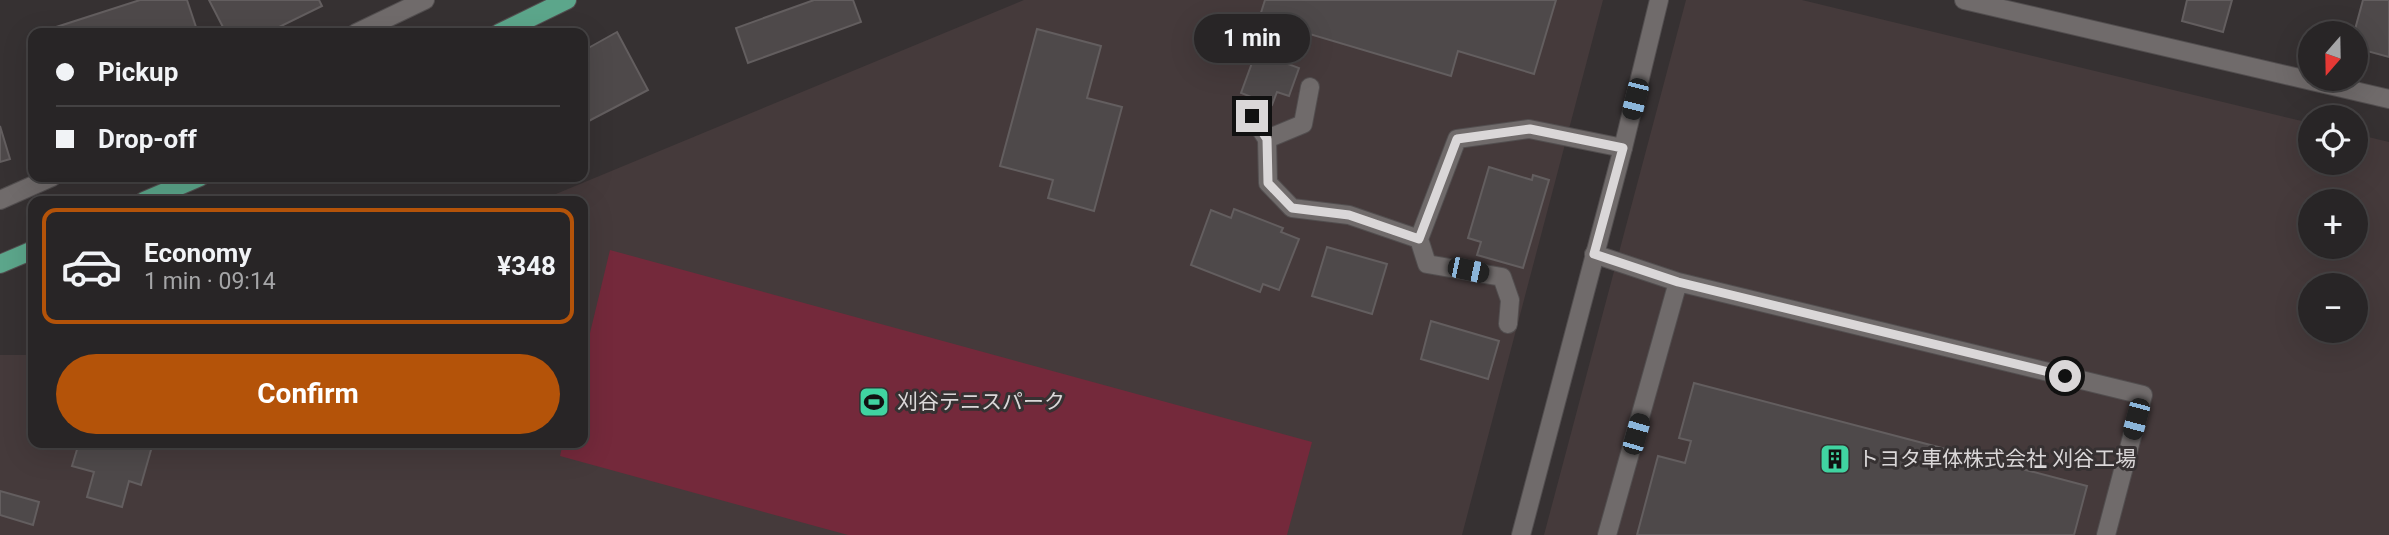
<!DOCTYPE html>
<html lang="en">
<head>
<meta charset="utf-8">
<style>
  :root { --surface:#282526; --page:#343132; --text:#f1f3f6; --muted:#a5a5a7; --line:#444243; --accent:#b45309 }
  body { margin:0; font-family:Roboto,"Noto Sans JP",sans-serif; background:var(--page); color:var(--text); height:100vh; display:flex; flex-direction:column; font-size:26px; white-space:nowrap }
  * { box-sizing:border-box; margin:0 }
  p { font-size:23px; color:var(--muted) }
  .icon { flex:none; width:38px; height:38px; fill:none; stroke:currentColor; stroke-width:2; stroke-linecap:round; stroke-linejoin:round }
  .map { position:relative; flex:1; overflow:hidden }
  .sheet { position:absolute; left:28px; top:196px; width:560px; height:252px; display:flex; flex-direction:column; background:var(--surface); border-radius:14px; box-shadow:0 7px 28px #0002,0 0 0 2px var(--line) }
  .sheet>* { flex:none }
  .banner { position:absolute; left:28px; top:28px; width:560px; height:154px; border-radius:14px; box-shadow:0 7px 28px #0002,0 0 0 2px var(--line); display:grid; align-content:center; height:154px; padding:0 28px; background:var(--surface) }
  .needle { width:46px; rotate:200deg }
  .controls { position:absolute; left:2298px; top:21px; display:grid; gap:14px }
  .controls a { display:grid; place-items:center; width:70px; height:70px; border-radius:50%; background:var(--surface); box-shadow:0 7px 28px #0002,0 0 0 2px var(--line); font-size:35px }
  .end { position:absolute; width:32px; height:32px; margin:-16px; border:9px solid #dad7d8; background:#111; box-shadow:0 0 0 4px #111 }
  .from { border-radius:50% }
  .bubble { position:absolute; height:49px; border-radius:24px; background:var(--surface); box-shadow:0 7px 28px #0002,0 0 0 2px var(--line); font-size:23px; font-weight:700; line-height:49px; text-align:center }
  .car { position:absolute; width:21px; height:42px; margin:-21px -10px; border-radius:9px; box-shadow:0 0 5px 2px #0007; background:linear-gradient(#222 24%,#8ab4d8 0 40%,#222 0 76%,#8ab4d8 0 86%,#222 0) }
  .banner b { display:flex; align-items:center; gap:24px; height:66px; font-size:26px }
  .banner b+b { border-top:2px solid var(--line) }
  .banner i { width:18px; height:18px; background:var(--text) }
  ul { padding:12px 0 0; list-style:none }
  li { display:flex; align-items:center; gap:21px; height:116px; margin:0 14px 10px; padding:0 14px; border:4px solid transparent; border-radius:14px }
  li div { flex:1 }
  li b { display:block; font-size:26px }
  li em { font-style:normal; font-weight:700 }
  li.current { border-color:var(--accent) }
  li>.icon { width:63px; height:63px; stroke-width:1.5 }
  .button { display:flex; gap:14px; margin-top:auto; padding:14px 28px }
  .button a { flex:1; height:80px; border-radius:42px; background:var(--accent); color:#fff; font-size:28px; font-weight:700; line-height:80px; text-align:center }
  .map>svg:first-child { display:block }
  .built { fill:#453a3b; fill-rule:evenodd }
  .green { fill:#74293b }
  .building { fill:#4e494a; stroke:#635e5f; stroke-width:2 }
  .lines { fill:none; stroke-linecap:round; stroke-linejoin:round }
  .service-casing { stroke:#524e4f; stroke-width:20 }
  .pedestrian-casing { stroke:#524e4f; stroke-width:20 }
  .minor-casing { stroke:#524e4f; stroke-width:20 }
  .primary-casing { stroke:#524e4f; stroke-width:20 }
  .service { stroke:#706b6b; stroke-width:18 }
  .pedestrian { stroke:#706b6b; stroke-width:18 }
  .minor { stroke:#706b6b; stroke-width:18 }
  .primary { stroke:#5ca68b; stroke-width:18 }
  .route { stroke:#dad7d8; stroke-width:9 }
  .labels { text-anchor:middle; dominant-baseline:central; stroke-width:6; stroke-linejoin:round; paint-order:stroke }
  .poi-label { font-size:21px; fill:#dad7d8; stroke:#363132; text-anchor:start }
</style>
</head>
<body>
<div class="map">
<svg width="2389" height="535" viewBox="0 0 2389 535">
  <rect width="100%" height="100%" fill="#363132"/>
  <path class="built" d="M1024,0H1603L1462,535H0V355H33V443H583V201H539Z
    M1686,0H1802L2310,123V163H2356V134L2389,142V535H1544ZM2310,201H2356V247H2310ZM2310,285H2356V331H2310Z"/>
  <path class="green" d="M610,250L1312,442L1287,535H848L560,456L563,443H583V362Z"/>
  <path class="building" d="M140,0H187L198,33H48L47,30Z
    M209,0H319L322,6L267,33H226Z
    M814,0H853L861,22L748,63L736,28Z
    M1265,0H1556L1534,74L1458,51L1451,76L1259,19Z
    M2187,0H2232L2223,32L2182,21Z
    M2363,0H2389V57L2356,48L2354,33Z
    M1037,29L1101,46L1087,98L1122,107L1094,211L1048,198L1053,180L1000,166Z
    M617,32L648,90L583,124V51Z
    M1256,52L1299,68L1289,96L1277,92L1272,105L1241,93Z
    M0,126L10,159L0,162Z
    M1489,167L1532,180L1533,175L1549,180L1523,268L1477,255L1481,242L1468,238Z
    M1234,209L1283,228L1281,232L1299,239L1279,290L1263,284L1260,292L1191,265L1211,210L1231,218Z
    M1327,247L1387,264L1372,314L1312,296Z
    M1431,321L1499,341L1488,379L1421,359Z
    M1694,383L2087,486L2074,535H1637L1658,456L1685,463L1691,441L1679,438Z
    M79,443H153L141,485L129,481L122,507L87,497L94,472L72,466Z
    M0,491L39,502L33,525L0,515Z"/>
  <g class="lines">
    <g class="service-casing">
      <path id="service" d="M1310,87L1303,124L1267,139L1268,183L1292,208L1349,215L1419,239L1457,139L1529,129L1623,148
        M1252,116L1267,139
        M1419,239L1427,264L1502,277L1510,300L1508,324
        M1594,254L1678,282L2143,395L2106,535
        M1607,535L1678,282"/>
    </g>
    <g class="pedestrian-casing">
      <path id="pedestrian" d="M356,33L425,0
        M0,200L52,177"/>
    </g>
    <g class="minor-casing">
      <path id="minor" d="M1964,0L2389,99
        M1521,535L1623,148L1659,0"/>
    </g>
    <g class="primary-casing">
      <path id="primary" d="M499,33L567,0
        M144,201L200,177
        M0,264L33,250"/>
    </g>
    <use href="#service" class="service"/>
    <use href="#pedestrian" class="pedestrian"/>
    <use href="#minor" class="minor"/>
    <use href="#primary" class="primary"/>
  </g>
  <g class="lines">
    <path class="route" d="M1252,116L1267,139L1268,183L1292,208L1349,215L1419,239L1457,139L1530,129L1623,148L1594,254L1678,282L2065,376"/>
  </g>
  <defs>
    <g id="stadium-square" transform="scale(1.575)"><rect x="-9" y="-9" width="18" height="18" rx="4" fill="#40d4a1" stroke="#363132"/><path d="M0-5a6.5 5 0 1 0 0 10a6.5 5 0 1 0 0-10ZM-3.5-1.8h7v3.6h-7Z" fill="#111"/></g>
    <g id="building-square" transform="scale(1.575)"><rect x="-9" y="-9" width="18" height="18" rx="4" fill="#40d4a1" stroke="#363132"/><path d="M-4-6H4V6H1V3H-1V6H-4ZM-2.5-4.3h1.7v1.8h-1.7ZM.8-4.3h1.7v1.8H.8ZM-2.5-1h1.7V.8h-1.7ZM.8-1h1.7V.8H.8Z" fill="#111"/></g>
  </defs>
  <g fill-rule="evenodd">
    <use href="#stadium-square" x="874" y="402"/>
    <use href="#building-square" x="1835" y="459"/>
  </g>
  <g class="labels">
    <g class="poi-label">
      <text x="897" y="402">刈谷テニスパーク</text>
      <text x="1858" y="459">トヨタ車体株式会社 刈谷工場</text>
    </g>
  </g>
</svg>
<div class="controls">
<a><svg class="needle" viewBox="-14 -14 28 28"><path d="M0-13l5 13h-10z" fill="#e53935"/><path d="M0 13l5-13h-10z" fill="#a5a5a7"/></svg></a>
<a><svg class="icon" aria-label="locate" viewBox="0 0 24 24"><circle cx="12" cy="12" r="6"/><path d="M12 2v4M12 18v4M2 12h4M18 12h4"/></svg></a>
<a>+</a>
<a>−</a>
</div>
<i class="end from" style="left:2065px;top:376px"></i>
<i class="end" style="left:1252px;top:116px"></i>
<div class="bubble" style="left:1194px;top:14px;width:116px">1 min</div>
<i class="car" style="left:1635px;top:99px;rotate:194deg"></i>
<i class="car" style="left:1468px;top:270px;rotate:102deg"></i>
<i class="car" style="left:2136px;top:419px;rotate:195deg"></i>
<i class="car" style="left:1636px;top:434px;rotate:16deg"></i>
<div class="banner">
<b><i class="from"></i>Pickup</b>
<b><i></i>Drop-off</b>
</div>
<section class="sheet">
<ul>
<li class="current"><svg class="icon" aria-label="car" viewBox="0 0 24 24"><path d="M5 17H2v-5l4-1 3-4h7l3 4 3 1v5h-3M9 17h6M6 11h13"/><circle cx="7" cy="17" r="2"/><circle cx="17" cy="17" r="2"/></svg><div><b>Economy</b><p>1 min · 09:14</p></div><em>¥348</em></li>
</ul>
<div class="button"><a>Confirm</a></div>
</section>
</div>
</body>
</html>
